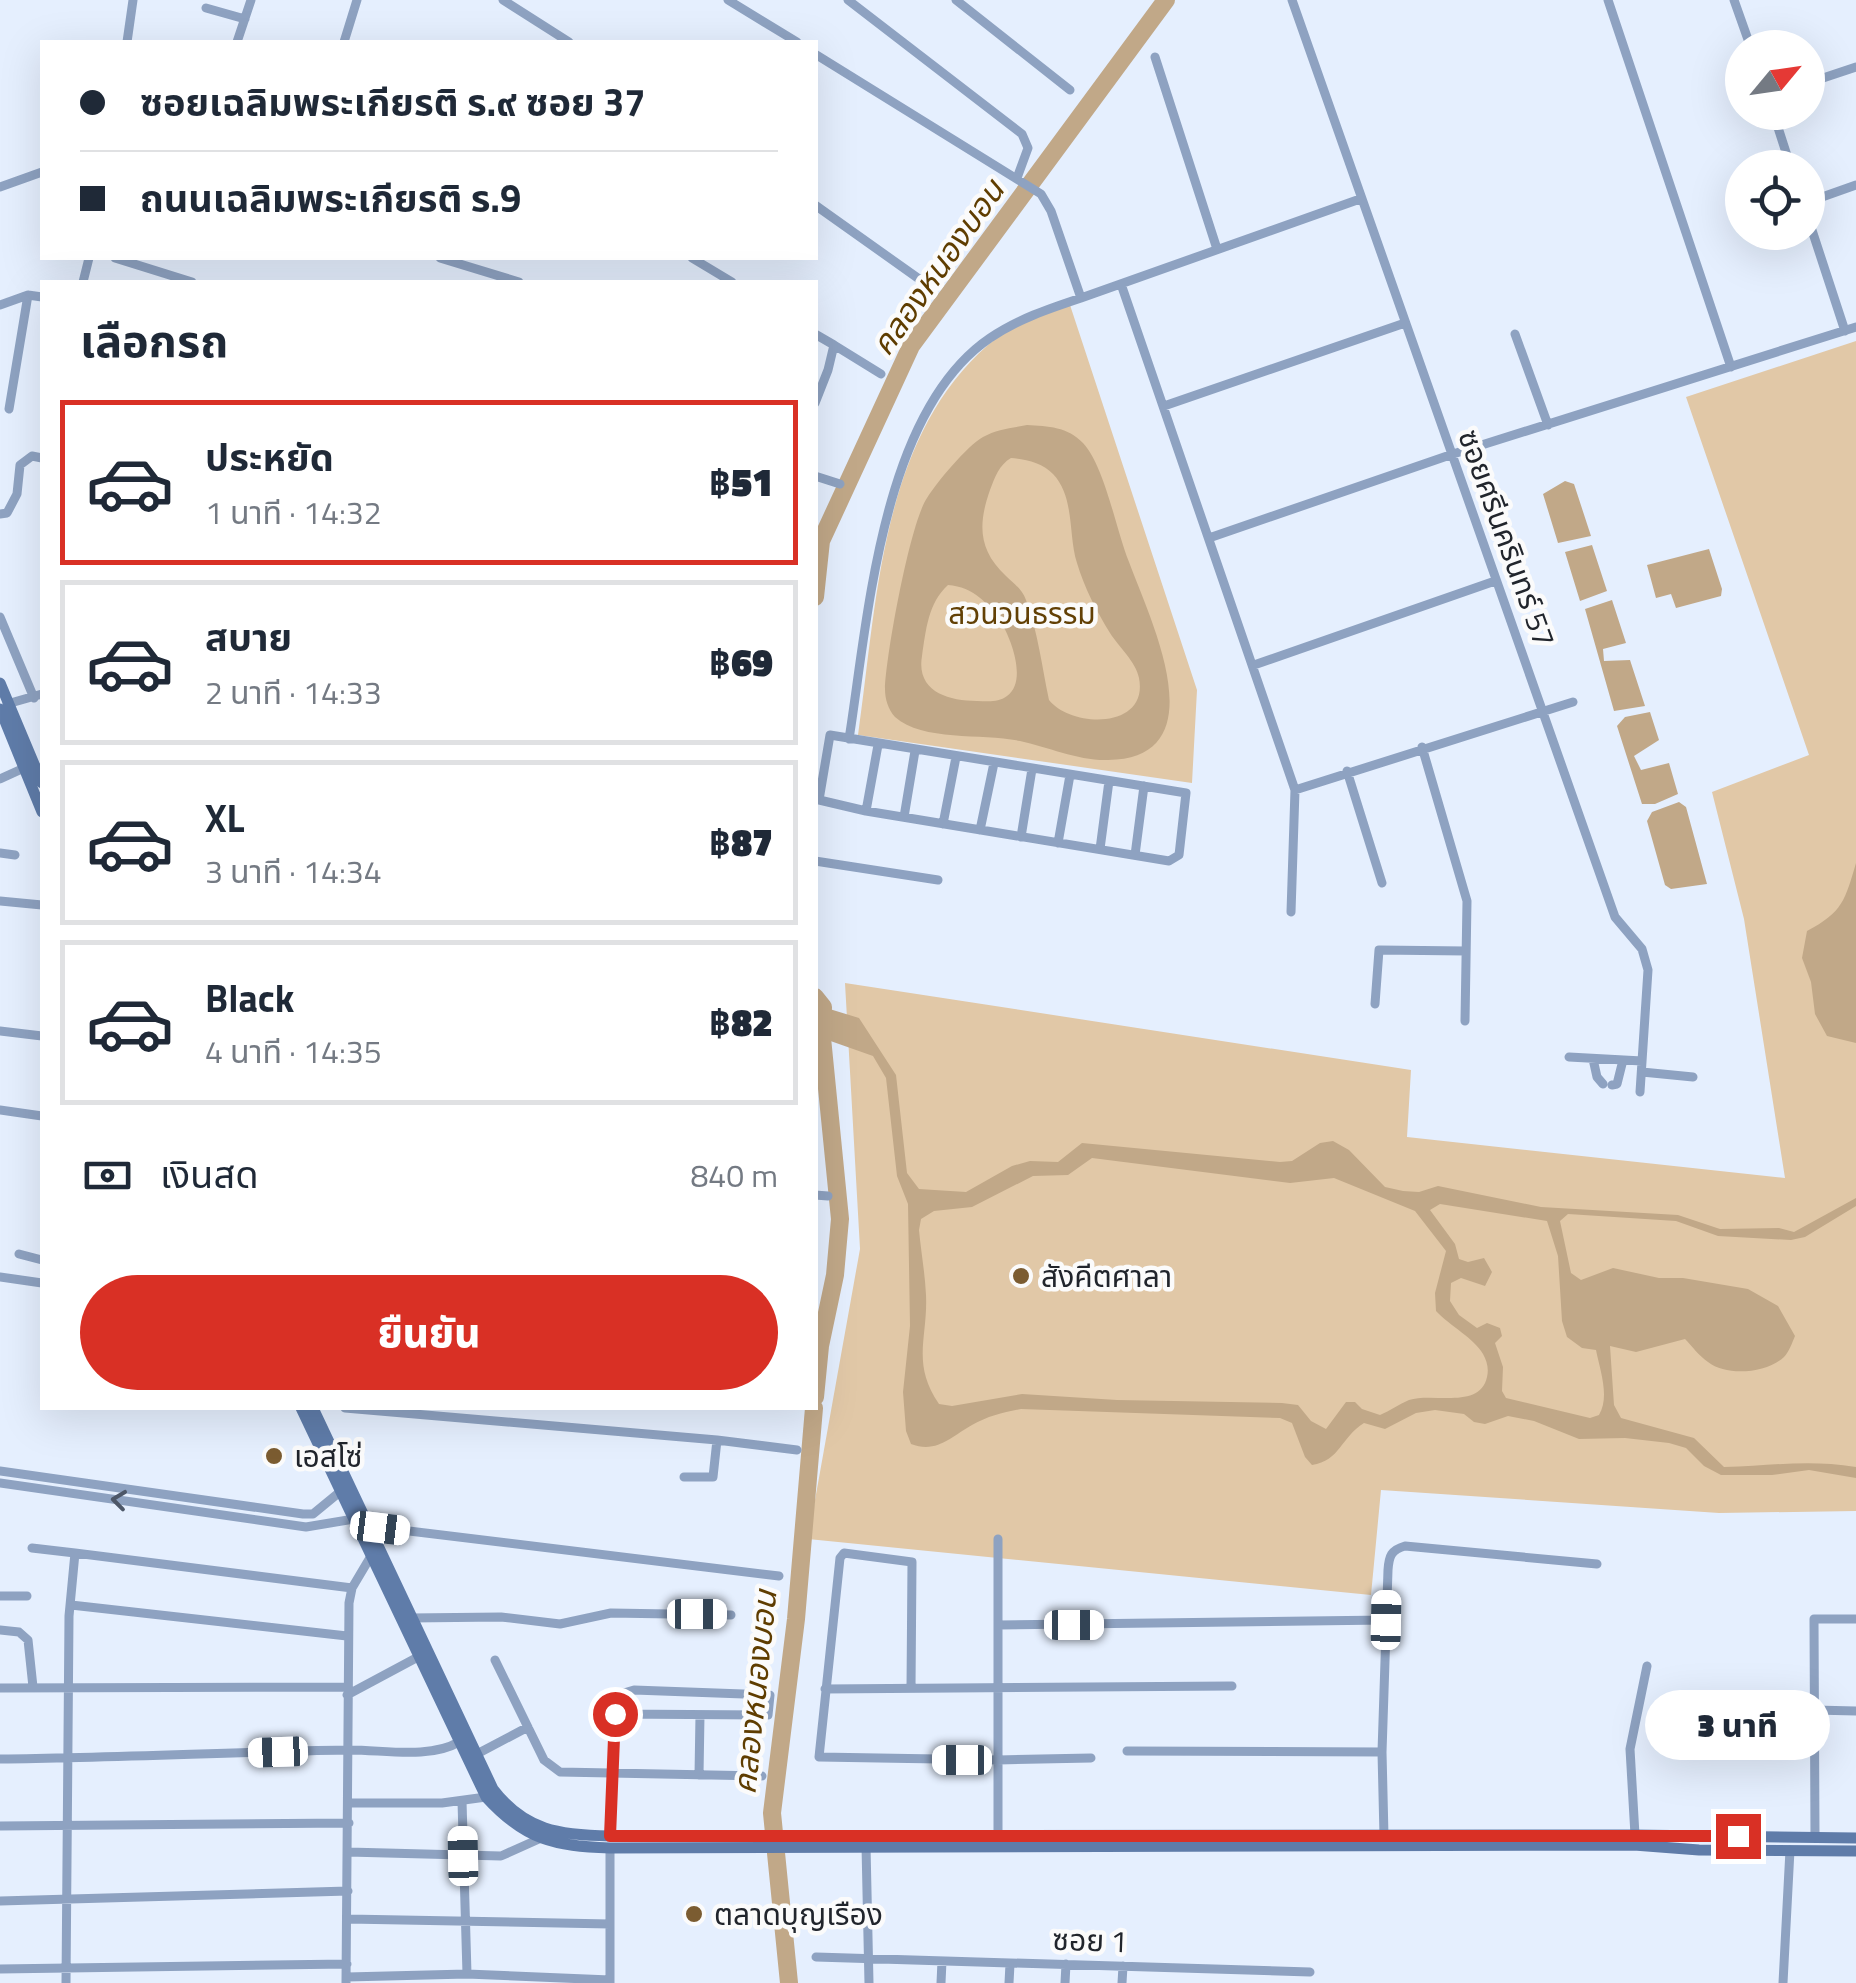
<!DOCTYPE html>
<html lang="th">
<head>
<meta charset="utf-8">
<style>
  :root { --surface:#fff; --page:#f6f6f7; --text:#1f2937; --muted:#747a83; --line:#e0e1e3; --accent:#d93025 }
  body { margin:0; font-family:"Titillium Web","Noto Sans Thai",sans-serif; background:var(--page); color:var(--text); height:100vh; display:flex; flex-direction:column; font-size:38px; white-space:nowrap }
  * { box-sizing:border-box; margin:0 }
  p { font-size:32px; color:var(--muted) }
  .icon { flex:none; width:55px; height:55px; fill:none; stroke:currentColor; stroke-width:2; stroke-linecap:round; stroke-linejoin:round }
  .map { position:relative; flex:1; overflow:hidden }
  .drawer { position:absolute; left:40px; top:280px; width:778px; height:1130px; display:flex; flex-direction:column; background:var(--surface); border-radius:0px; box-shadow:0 10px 40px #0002 }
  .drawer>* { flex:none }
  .guide { position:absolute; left:40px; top:40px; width:778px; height:220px; border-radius:0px; box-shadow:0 10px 40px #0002; display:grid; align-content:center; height:220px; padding:0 40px; background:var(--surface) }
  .needle { width:65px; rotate:61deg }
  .controls { position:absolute; left:1725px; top:30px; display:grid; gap:20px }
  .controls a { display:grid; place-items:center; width:100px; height:100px; border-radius:50%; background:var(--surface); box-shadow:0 10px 40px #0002; font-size:50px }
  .end { position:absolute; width:45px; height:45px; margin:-22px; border:12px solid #d93025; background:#fff; box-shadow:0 0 0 5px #fff }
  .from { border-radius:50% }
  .bubble { position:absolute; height:70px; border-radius:35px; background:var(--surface); box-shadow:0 10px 40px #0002; font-size:32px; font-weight:800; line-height:70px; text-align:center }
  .car { position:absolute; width:30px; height:60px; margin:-30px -15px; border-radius:12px; box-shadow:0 0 8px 2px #0007; background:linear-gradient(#fff 24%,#345 0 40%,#fff 0 76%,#345 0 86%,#fff 0) }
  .guide b { display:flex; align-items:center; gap:35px; height:95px; font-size:38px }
  .guide b+b { border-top:2px solid var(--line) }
  .guide i { width:25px; height:25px; background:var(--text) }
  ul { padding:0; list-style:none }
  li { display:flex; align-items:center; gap:30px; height:165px; margin:0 20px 15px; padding:0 20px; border:5px solid var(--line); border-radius:0px }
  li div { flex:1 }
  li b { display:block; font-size:38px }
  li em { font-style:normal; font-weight:800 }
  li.on { border-color:var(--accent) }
  li>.icon { width:90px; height:90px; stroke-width:1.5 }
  h2 { padding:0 40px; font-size:45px; line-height:120px }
  .pay { display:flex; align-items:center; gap:25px; height:110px; padding:0 40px; font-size:38px }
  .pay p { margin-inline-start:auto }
  .button { display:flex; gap:20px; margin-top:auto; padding:20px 40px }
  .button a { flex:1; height:115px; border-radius:60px; background:var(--accent); color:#fff; font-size:40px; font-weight:800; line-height:115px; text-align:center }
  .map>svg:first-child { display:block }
  .green { fill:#e1c8a7 }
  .water { fill:#c1a888; fill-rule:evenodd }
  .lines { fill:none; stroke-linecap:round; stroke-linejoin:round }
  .river { stroke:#c1a888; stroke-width:18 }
  .street { stroke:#8ea2c1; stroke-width:9 }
  .secondary { stroke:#5f7ca9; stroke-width:11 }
  .oneway { stroke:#4d5768 }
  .route { stroke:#d93025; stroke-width:12 }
  .poi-dot { fill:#7b5c31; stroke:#fbfbfb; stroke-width:4 }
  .labels { text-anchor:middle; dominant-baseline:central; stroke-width:9; stroke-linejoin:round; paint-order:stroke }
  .street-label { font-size:30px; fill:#21252c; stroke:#fbfbfb }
  .park-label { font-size:30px; fill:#624005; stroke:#fbfbfb }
  .poi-label { font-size:30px; fill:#21252c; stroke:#fbfbfb; text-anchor:start }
  .water-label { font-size:32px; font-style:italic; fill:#5f3d00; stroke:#fbfbfb }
</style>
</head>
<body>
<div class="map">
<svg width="1856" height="1983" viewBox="0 0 1856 1983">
  <rect width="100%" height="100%" fill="#e5effe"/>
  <path class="green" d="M1070,305L1197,690L1192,783L858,735C877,604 880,439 988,345C1011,325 1041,315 1070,305Z
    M1856,341V1511L1719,1513L1381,1490L1371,1595L808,1539L860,1249L845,983L1411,1070L1407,1137L1785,1178L1744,919L1712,792L1809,755L1686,397Z"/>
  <path class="water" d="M1027,425C1048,426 1068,427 1083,443C1105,467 1116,530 1129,562C1149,617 1220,758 1108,760C1079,761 1048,747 1020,741C984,733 923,742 895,717C888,709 885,699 885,689C886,655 910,523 927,498C937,482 967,446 983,437C997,429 1012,428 1027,425ZM1011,458C1026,459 1043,463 1053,474C1075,497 1068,535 1077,563C1084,587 1097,612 1110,633C1119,647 1136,662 1139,678C1149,730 1071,728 1049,700C1042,667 1038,632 1026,600C1022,589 1014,584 1006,576C978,550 978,524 990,490C995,477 999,465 1011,458ZM948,585C974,587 988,603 1002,624C1012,641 1027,682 1007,696C998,703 987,701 977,701C947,701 916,691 922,656C926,630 928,603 948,585Z
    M1565,481L1574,484L1591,536L1558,543L1543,494Z
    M1592,545L1607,591L1580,601L1565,552Z
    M1709,549L1722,589L1721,596L1676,608L1671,594L1656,598L1647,565Z
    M1612,600L1626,643L1603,649L1604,661L1630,660L1645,706L1614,711L1585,609Z
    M1650,712L1659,740L1634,756L1641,770L1669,763L1678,794L1655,804H1642L1617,726L1625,717Z
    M1679,802L1686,807L1707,884L1671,889L1665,885L1647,821L1652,812Z
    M1856,863V1043L1827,1036L1815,1014L1811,982L1802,958L1807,931C1843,912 1845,900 1856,863Z
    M823,1007L859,1018L896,1075L907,1173L919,1189L966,1192L1012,1166L1030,1161L1058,1162L1082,1143L1280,1162L1292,1161L1320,1143L1333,1141L1349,1150L1385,1187L1403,1191L1419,1192L1438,1186L1541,1207L1678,1215L1720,1229L1779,1228L1794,1232L1856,1198V1206L1805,1237L1791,1240L1718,1236L1676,1221L1568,1214L1560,1221L1571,1273L1581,1280L1613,1268L1659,1278H1683L1748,1289L1778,1306L1795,1336C1792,1343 1789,1352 1784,1357C1767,1373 1727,1377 1708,1362C1699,1356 1692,1346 1685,1339L1636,1352L1610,1346L1614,1405L1621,1418L1694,1438L1724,1467C1772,1466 1807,1459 1856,1467V1478L1809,1470L1772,1475H1721L1704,1466L1686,1448L1669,1443L1625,1438L1579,1439L1534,1421L1508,1416L1485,1424L1474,1422L1464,1414L1435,1410L1416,1413L1385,1429L1364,1423C1341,1437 1340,1461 1312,1465L1305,1457L1292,1423L1280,1418L1021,1409C1004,1412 988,1416 972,1425C952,1436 937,1454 911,1444L906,1431L903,1392L910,1326L908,1204L897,1176L886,1078L873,1056L822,1038ZM1092,1158L1290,1183L1334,1178L1415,1211L1446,1251L1435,1293L1436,1311C1450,1326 1474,1338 1483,1354C1487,1361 1489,1369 1487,1377C1480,1410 1432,1392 1409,1400C1399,1404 1390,1411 1380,1415L1362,1409L1355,1402H1346L1326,1429L1311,1421L1298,1405L1282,1403L1117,1400L1022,1394L952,1406L939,1404C911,1363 928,1338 926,1295C925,1273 921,1252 919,1230L921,1219L934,1211L972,1207L1033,1176L1068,1175ZM1440,1204L1547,1221L1558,1256L1562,1321L1567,1337L1582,1348L1596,1350C1600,1370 1610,1397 1599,1415L1590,1418L1506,1398L1502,1391L1503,1367L1495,1343L1502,1336L1500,1328L1487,1323L1477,1328L1459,1315L1450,1301L1451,1283L1461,1278L1485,1286L1492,1272L1484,1258L1468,1262L1459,1259L1455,1244L1430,1210Z"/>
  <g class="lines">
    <path class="river" d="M815,597L821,541L911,346L1166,0
      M815,997L823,1007L822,1038L840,1219L835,1275L820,1346L815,1397
      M789,1983L772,1813L796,1619L814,1408"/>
    <path class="street" d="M503,0L569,42
      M728,0L797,42
      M848,0L1022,134L1028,148L1017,178
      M956,0L1070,90
      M1292,0L1615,917L1642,949L1648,970L1640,1092
      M1608,0L1731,367
      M1734,0L1751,48
      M206,8L245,19
      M127,42L133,0
      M237,42L251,0
      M344,42L357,0
      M815,54L1041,194L1051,211L1081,298L1360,199
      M1155,57L1217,249
      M1808,83L1856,67
      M1773,112L1791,168
      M0,187L42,172
      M1808,202L1856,185
      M815,205L929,286
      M1808,218L1845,331
      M115,258L192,282
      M440,258L519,282
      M692,258L732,282
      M83,282L89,258
      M1121,284L1295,790L1291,912
      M0,305L28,295L42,297
      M815,334L834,345L828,370L815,403
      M1515,334L1548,425
      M834,345L881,374
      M1164,406L1405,323
      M9,409L28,295
      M815,476L840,484
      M0,514L7,513L17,494L20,465L32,456L42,458
      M1209,538L1450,455L1856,327
      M0,617L34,698
      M1254,665L1495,581
      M7,704L42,694
      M849,739C868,620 881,412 990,338C1018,319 1048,309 1081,298
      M1422,747L1467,901L1465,1021
      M1347,771L1382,883
      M0,779L24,768H42
      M1295,790L1573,702
      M815,799L866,811L1169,861L1179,855L1186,793L830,735L819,800
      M866,811L878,745
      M904,817L915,751
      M943,824L956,757
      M980,830L994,763
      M1021,837L1032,769
      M1058,843L1070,775
      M1100,849L1109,781
      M0,853L15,855
      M1135,855L1144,786
      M815,861L938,880
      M0,901L42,905
      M1375,1004L1379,950L1466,951
      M0,1031L42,1036
      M1569,1057L1642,1061
      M1593,1059L1597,1077L1603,1084
      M1642,1072L1693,1077
      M1612,1085L1617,1084L1623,1060
      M0,1110L42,1116
      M815,1195L828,1196
      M19,1254L42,1260
      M0,1277L42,1283
      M345,1408L717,1440L797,1450
      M0,1471L303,1514H313L341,1491
      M684,1477H713L717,1440
      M0,1483L306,1527L354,1519
      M368,1526L779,1576
      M998,1539V1835
      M32,1548L75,1553
      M0,1596H27
      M71,1605L347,1636
      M410,1618L501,1617L560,1624L611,1613L731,1615
      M998,1625L1386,1620
      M0,1630L19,1632L28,1640L33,1687
      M495,1660L544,1760L560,1772L762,1776
      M0,1688L347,1687
      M911,1688L912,1562L844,1553L840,1558L819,1757L998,1760L1091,1758
      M825,1689L1232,1686
      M347,1695L418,1657
      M1814,1710L1856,1711
      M1127,1751L1382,1752
      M475,1755L528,1727
      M0,1759C115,1758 230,1752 346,1750C380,1749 428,1760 459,1742
      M699,1775L700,1715
      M462,1801L467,1974
      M348,1803H442L486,1797
      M0,1826L349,1823
      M1635,1835L1630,1749L1647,1666
      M610,1836L615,1703L617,1695L634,1690L770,1695L768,1715L615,1714
      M1384,1836L1382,1752L1388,1570C1389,1556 1391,1550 1405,1546L1597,1564
      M1815,1837L1814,1619H1856
      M866,1846L869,1983
      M348,1852L501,1856L539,1839
      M0,1901L348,1891
      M348,1919L610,1924
      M816,1957L1310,1972
      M0,1969L347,1964
      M347,1977L467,1974L610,1980
      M66,1983L69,1616L75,1553L352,1588
      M346,1983L349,1603L352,1588L371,1556
      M610,1983V1848
      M941,1983L942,1961
      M1009,1983L1010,1964
      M1065,1983L1066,1964
      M1122,1983L1123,1966
      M1783,1983L1790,1850"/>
    <path class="secondary" d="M0,683L42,783
      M0,709L42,812
      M301,1408L486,1797C525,1840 554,1846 610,1848L1634,1845L1699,1850L1856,1851
      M313,1408L493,1789C525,1831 560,1835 610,1836L1635,1835L1856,1838"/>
  </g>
  <defs><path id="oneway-chevron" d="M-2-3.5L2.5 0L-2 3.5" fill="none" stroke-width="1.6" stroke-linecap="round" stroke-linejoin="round" transform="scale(2.5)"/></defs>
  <use class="oneway" href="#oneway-chevron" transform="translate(119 1500) rotate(-173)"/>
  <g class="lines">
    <path class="route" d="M615,1714L610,1836H1738"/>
  </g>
  <g class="poi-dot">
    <circle cx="1021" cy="1276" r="10"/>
    <circle cx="274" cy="1456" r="10"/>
    <circle cx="694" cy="1914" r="10"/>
  </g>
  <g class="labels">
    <g class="street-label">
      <text transform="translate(1507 538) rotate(70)">ซอยศรีนครินทร์ 57</text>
      <text transform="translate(1090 1940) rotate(2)">ซอย 1</text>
    </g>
    <g class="park-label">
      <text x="1022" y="613">สวนวนธรรม</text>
    </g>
    <g class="poi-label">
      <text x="1041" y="1276">สังคีตศาลา</text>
      <text x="294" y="1456">เอสโซ่</text>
      <text x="714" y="1914">ตลาดบุญเรือง</text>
    </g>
    <g class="water-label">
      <text transform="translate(937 267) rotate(-55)">คลองหนองบอน</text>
      <text transform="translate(754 1692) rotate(-84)">คลองหนองบอน</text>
    </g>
  </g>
</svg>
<div class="controls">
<a><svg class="needle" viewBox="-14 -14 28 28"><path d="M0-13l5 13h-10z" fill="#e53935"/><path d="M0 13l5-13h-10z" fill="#747a83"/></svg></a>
<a><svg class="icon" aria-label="locate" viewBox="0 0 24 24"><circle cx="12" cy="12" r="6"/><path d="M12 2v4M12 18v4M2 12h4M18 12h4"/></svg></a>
</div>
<i class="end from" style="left:615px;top:1714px"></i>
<i class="end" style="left:1738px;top:1836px"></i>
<div class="bubble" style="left:1645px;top:1690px;width:185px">3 นาที</div>
<i class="car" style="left:380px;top:1528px;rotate:97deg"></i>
<i class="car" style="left:697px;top:1614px;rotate:90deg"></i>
<i class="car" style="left:1386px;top:1620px;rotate:1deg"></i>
<i class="car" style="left:1074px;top:1625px;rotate:90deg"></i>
<i class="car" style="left:278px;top:1752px;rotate:268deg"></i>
<i class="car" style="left:962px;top:1760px;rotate:270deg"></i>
<i class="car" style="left:463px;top:1856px;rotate:359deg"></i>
<div class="guide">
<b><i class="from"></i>ซอยเฉลิมพระเกียรติ ร.๙ ซอย 37</b>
<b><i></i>ถนนเฉลิมพระเกียรติ ร.9</b>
</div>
<section class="drawer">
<h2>เลือกรถ</h2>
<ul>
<li class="on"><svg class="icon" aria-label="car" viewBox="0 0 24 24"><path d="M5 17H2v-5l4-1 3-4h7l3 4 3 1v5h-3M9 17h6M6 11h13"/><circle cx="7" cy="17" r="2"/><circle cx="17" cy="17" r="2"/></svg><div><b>ประหยัด</b><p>1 นาที · 14:32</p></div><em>฿51</em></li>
<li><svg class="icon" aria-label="car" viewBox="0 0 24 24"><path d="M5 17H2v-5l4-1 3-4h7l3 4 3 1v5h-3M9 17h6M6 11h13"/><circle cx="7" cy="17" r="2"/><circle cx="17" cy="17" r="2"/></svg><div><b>สบาย</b><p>2 นาที · 14:33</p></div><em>฿69</em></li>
<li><svg class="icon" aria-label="car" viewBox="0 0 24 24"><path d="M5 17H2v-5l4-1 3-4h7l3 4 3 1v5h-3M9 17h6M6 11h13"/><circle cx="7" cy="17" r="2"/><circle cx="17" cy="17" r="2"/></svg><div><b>XL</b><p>3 นาที · 14:34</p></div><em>฿87</em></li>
<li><svg class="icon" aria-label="car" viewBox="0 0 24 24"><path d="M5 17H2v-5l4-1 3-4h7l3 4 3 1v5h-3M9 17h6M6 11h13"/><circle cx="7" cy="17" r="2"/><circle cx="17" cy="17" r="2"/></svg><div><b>Black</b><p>4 นาที · 14:35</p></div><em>฿82</em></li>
</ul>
<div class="pay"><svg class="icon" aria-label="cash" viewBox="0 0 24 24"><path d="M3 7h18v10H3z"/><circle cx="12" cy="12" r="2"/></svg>เงินสด<p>840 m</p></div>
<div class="button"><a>ยืนยัน</a></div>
</section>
</div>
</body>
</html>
